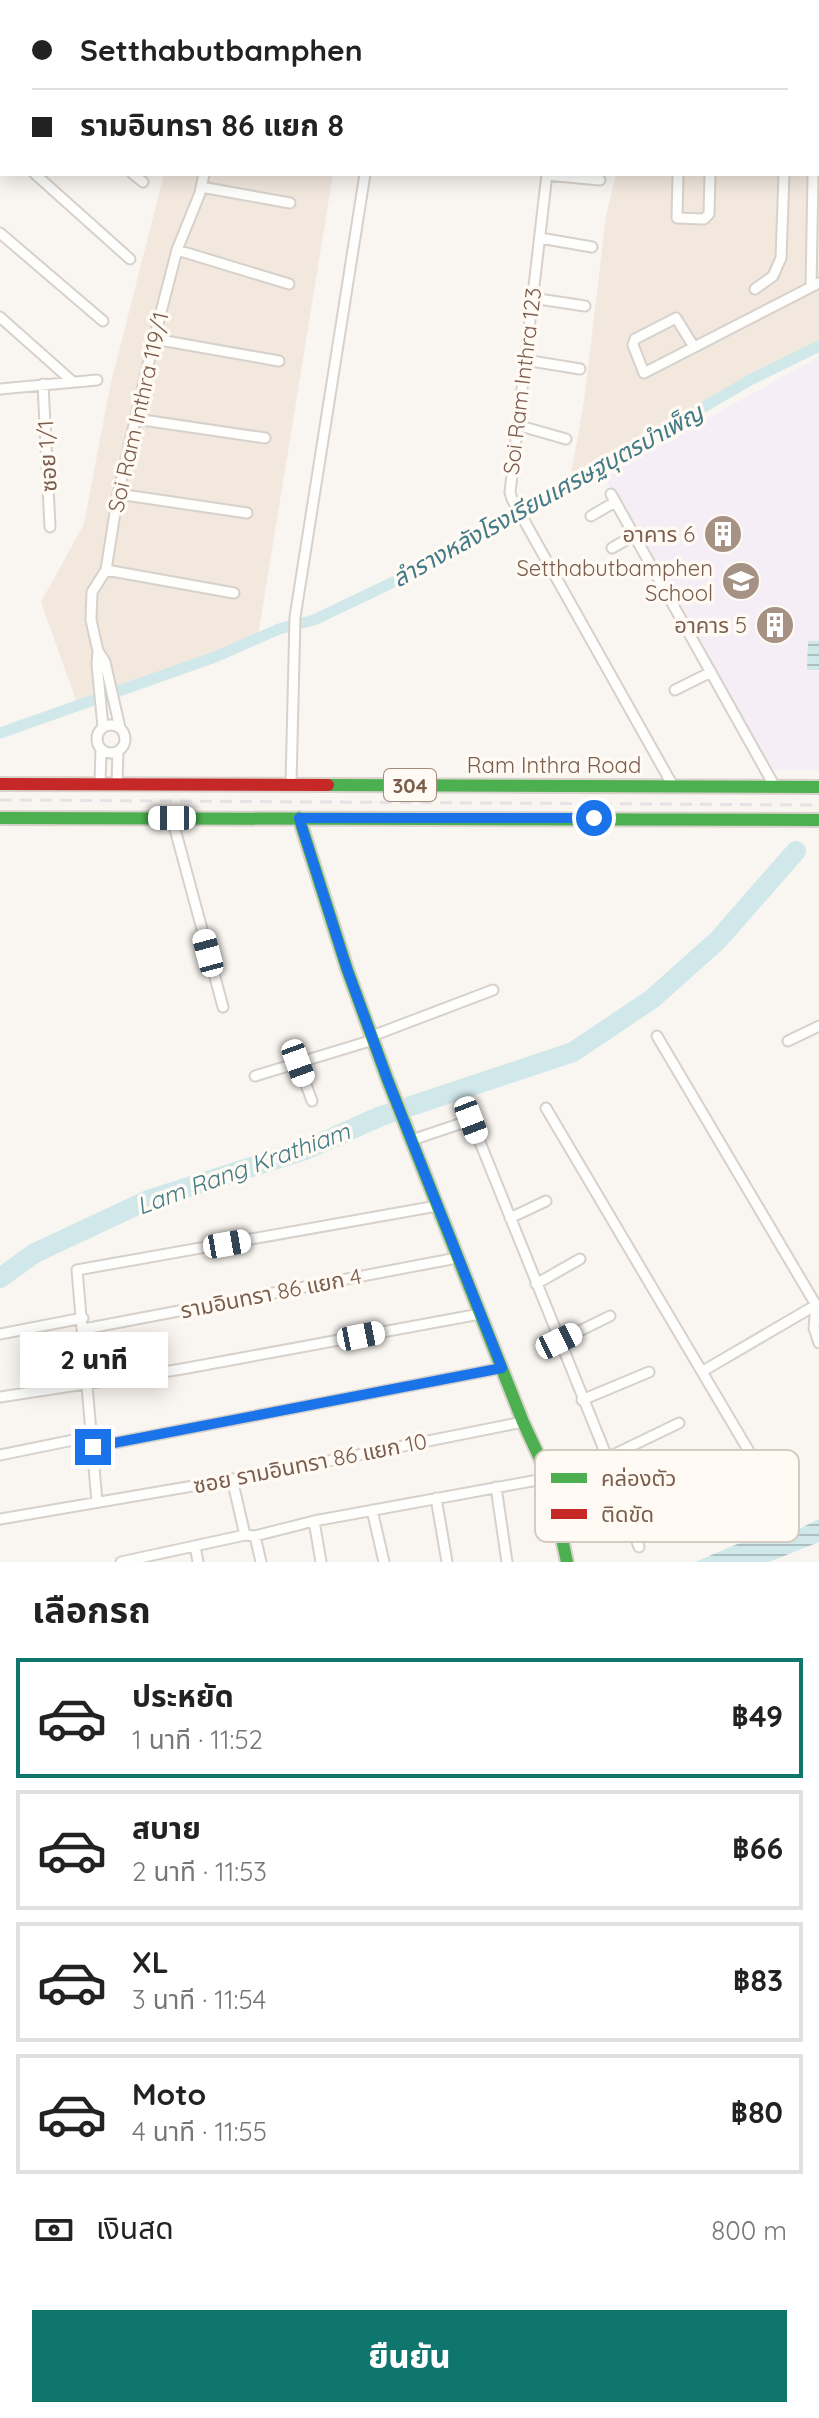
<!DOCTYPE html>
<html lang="th">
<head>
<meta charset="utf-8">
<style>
  :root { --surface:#fff; --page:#f2f2f2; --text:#222; --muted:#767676; --line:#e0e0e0; --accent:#0f766e }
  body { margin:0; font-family:Quicksand,"Noto Sans Thai",sans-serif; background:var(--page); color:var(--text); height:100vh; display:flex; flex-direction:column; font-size:30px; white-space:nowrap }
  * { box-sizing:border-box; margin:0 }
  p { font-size:26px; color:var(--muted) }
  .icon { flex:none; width:44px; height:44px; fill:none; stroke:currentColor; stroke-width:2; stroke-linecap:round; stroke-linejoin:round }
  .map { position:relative; height:1562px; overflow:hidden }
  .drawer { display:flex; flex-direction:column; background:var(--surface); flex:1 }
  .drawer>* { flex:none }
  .top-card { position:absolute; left:0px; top:0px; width:820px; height:176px; box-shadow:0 4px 20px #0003; display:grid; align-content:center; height:176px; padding:0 32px; background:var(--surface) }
  .end { position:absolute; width:36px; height:36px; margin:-18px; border:10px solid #1a73e8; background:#fff; box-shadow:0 0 0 4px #fff }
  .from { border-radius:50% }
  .bubble { position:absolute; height:56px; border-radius:0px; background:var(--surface); box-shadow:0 4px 20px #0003; font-size:26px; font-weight:800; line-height:56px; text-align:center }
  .car { position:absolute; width:24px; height:48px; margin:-24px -12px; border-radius:10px; box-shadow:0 0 6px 2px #0007; background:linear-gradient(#fff 24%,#345 0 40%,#fff 0 76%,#345 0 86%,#fff 0) }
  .top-card b { display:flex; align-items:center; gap:28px; height:76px; font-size:30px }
  .top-card b+b { border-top:2px solid var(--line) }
  .top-card i { width:20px; height:20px; background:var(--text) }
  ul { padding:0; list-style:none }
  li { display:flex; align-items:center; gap:24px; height:120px; margin:0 16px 12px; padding:0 16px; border:4px solid var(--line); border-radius:0px }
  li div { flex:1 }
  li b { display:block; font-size:30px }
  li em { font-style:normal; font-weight:800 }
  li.current { border-color:var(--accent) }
  li>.icon { width:72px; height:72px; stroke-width:1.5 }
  h2 { padding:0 32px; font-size:36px; line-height:96px }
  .pay { display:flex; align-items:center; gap:20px; height:88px; padding:0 32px; font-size:30px }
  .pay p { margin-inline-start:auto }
  .button { display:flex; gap:16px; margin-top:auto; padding:16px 32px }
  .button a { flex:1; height:92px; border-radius:0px; background:var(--accent); color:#fff; font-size:32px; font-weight:800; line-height:92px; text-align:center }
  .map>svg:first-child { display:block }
  .residential { fill:#f2e8de }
  .education { fill:#f6eef6 }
  .water { fill:url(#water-rules) }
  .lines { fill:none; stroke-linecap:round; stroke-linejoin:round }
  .canal { stroke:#d0e8ea; stroke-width:11 }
  .river { stroke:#d0e8ea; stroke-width:20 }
  .street-casing { stroke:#d7d1cb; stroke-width:13 }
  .fast-casing { stroke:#d9d2cb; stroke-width:16 }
  .jam-casing { stroke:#d9d2cb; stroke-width:16 }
  .street { stroke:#fefefd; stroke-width:9 }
  .fast { stroke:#4caf50; stroke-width:12 }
  .jam { stroke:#c62828; stroke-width:12 }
  .rail { stroke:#e6e3e7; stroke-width:3; stroke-dasharray:12 8; stroke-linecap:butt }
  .route { stroke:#1a73e8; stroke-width:10 }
  .labels { text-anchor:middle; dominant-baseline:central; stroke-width:7; stroke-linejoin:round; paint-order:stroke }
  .shield { fill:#fffaf3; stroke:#a28c7e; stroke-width:2 }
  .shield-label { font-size:20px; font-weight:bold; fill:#7a5d4c }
  .street-label { font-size:22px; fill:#7a5d4c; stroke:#fffaf3 }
  .poi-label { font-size:22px; fill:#7a5d4c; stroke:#fffaf3; text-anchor:end }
  .water-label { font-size:24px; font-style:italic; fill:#427b87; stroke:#fffaf3 }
  .key { fill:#fffaf3; stroke:#d7cbc1; stroke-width:2 }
  .key-label { font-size:22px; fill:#7a5d4c }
</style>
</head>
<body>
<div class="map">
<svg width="819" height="1562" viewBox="0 0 819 1562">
  <defs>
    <pattern id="water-rules" width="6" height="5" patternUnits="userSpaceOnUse" patternTransform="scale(2)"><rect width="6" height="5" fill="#d0e8ea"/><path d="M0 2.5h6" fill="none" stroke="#aebfc0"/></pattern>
  </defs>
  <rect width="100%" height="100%" fill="#f9f5f0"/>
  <path class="residential" d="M167,0H362L361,2Z
    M655,0H819V342L570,480L584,402L606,216L616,174H818V2H654Z
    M164,174H333L258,636L79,709L41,602L84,524L110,387Z"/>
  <path class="education" d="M819,357V770H771L604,477L633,459Z"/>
  <path class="water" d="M371,0H521L370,2Z
    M808,641H819V670H807Z
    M819,1519V1542L769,1562H695L754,1537L799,1529Z"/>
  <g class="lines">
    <path class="canal" d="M87,2L88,0
      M0,102L2,99
      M0,733L215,657L279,629L314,620L450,555L750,380L819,346"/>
    <path class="river" d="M0,1278L35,1253L148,1200L305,1150L381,1116L573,1052L652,999L718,940L796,851"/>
    <g class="street-casing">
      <path id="street" d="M205,0V2
        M706,0V2
        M740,0V2
        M54,2L55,0
        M569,2V0
        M816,2V0
        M0,64L2,61
        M818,64H819
        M818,140H819
        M0,155L2,153
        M35,174L130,259
        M133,174L143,182
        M547,174L510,492L512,499L673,786
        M678,174L677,218L704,219L709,214L710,174
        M547,175L600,180
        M201,187L290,203
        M0,233L103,321
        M540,238L592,247
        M177,250L289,284
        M811,287L813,174
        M755,289L773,276L781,258L784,174
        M532,298L585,306
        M0,317L72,381
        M154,339L279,361
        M694,347L676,318L635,339L633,345L644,373L819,283
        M525,360L580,369
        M43,384L50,527
        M0,389L97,380
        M136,419L265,438
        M517,425L566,439
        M118,494L247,513
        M611,494L775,787
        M591,516L615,502
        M612,548L633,536
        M106,570L234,593
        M98,651L105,662L120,728
        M675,690L711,672
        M97 739a14 14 0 1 1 28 0a14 14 0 1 1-28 0Z
        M103,727L97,664L98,651L91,620L92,592L106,570L118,494L154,339L177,250L200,193L204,174
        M100,784L101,749
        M117,784L118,751
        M291,784L295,617L365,174
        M172,818L223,1007
        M372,1036L493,990
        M657,1036L816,1305L703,1371
        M788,1041L819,1026
        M298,1063L312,1101
        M255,1076L373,1040
        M546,1108L776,1497
        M412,1140L471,1120L607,1457L639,1547
        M510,1218L546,1201
        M536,1284L580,1259
        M816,1305L814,1328L819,1343
        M84,1329L457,1258
        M0,1334L83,1318
        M559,1341L610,1316
        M0,1397L182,1369L480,1314
        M582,1400L649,1372
        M93,1447L502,1368
        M0,1455L93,1436
        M232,1479L245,1535
        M496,1487L507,1562
        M436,1498L447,1562
        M97,1502L77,1270L437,1206
        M372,1510L384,1562
        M0,1519L263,1474L523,1422
        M629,1519L710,1483
        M314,1521L321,1562
        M255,1536L261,1562
        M195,1546L198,1562
        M121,1562L245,1535L255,1536L314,1521L549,1478L590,1466L679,1423"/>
    </g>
    <g class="fast-casing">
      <path id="fast" d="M328,785L819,787
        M0,818L819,820
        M299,818L347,969L388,1081L523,1422L549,1478L567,1562"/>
    </g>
    <g class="jam-casing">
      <path id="jam" d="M0,784L328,785"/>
    </g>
    <use href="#street" class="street"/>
    <use href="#fast" class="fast"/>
    <use href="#jam" class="jam"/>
    <path class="rail" d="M0,800L819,805"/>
  </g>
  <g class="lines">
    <path class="route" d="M93,1447L502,1368L388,1081L347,969L299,818H594"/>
  </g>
  <defs>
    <g id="building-disc" transform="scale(2)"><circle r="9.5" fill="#a69285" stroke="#fffaf3"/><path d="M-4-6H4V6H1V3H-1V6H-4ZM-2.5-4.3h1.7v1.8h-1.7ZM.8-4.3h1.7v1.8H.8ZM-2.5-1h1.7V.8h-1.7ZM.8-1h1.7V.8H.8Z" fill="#fff"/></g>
    <g id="school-disc" transform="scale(2)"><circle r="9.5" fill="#a69285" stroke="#fffaf3"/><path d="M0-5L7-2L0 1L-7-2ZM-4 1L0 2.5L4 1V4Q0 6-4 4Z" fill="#fff"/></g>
  </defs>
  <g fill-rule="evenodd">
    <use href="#building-disc" x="723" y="534"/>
    <use href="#school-disc" x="741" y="581"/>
    <use href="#building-disc" x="775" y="625"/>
  </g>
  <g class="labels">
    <rect class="shield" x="384" y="769" width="52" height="32" rx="6"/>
    <g class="shield-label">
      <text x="410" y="785">304</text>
    </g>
    <g class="street-label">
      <text transform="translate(522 381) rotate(-83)">Soi Ram Inthra 123</text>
      <text transform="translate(138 412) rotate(-77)">Soi Ram Inthra 119/1</text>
      <text transform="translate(47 456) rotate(-93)">ซอย 1/1</text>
      <text x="554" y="765">Ram Inthra Road</text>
      <text transform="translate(271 1293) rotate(-11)">รามอินทรา 86 แยก 4</text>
      <text transform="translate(310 1463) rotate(-11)">ซอย รามอินทรา 86 แยก 10</text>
    </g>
    <g class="poi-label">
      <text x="695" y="534">อาคาร 6</text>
      <text x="713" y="568">Setthabutbamphen<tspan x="713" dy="25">School</tspan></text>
      <text x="747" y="625">อาคาร 5</text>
    </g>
    <g class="water-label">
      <text transform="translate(547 495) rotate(-29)">ลำรางหลังโรงเรียนเศรษฐบุตรบำเพ็ญ</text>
      <text transform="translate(243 1168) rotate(-20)">Lam Rang Krathiam</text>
    </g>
  </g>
  <rect x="535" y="1450" width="264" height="92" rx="12" class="key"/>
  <rect x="551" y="1473" width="36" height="10" fill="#4caf50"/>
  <rect x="551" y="1509" width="36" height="10" fill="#c62828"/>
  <g class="key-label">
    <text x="601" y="1486">คล่องตัว</text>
    <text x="601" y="1522">ติดขัด</text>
  </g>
</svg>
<i class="end from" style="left:594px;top:818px"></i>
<i class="end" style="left:93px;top:1447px"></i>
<div class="bubble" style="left:20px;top:1332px;width:148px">2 นาที</div>
<i class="car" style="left:172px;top:818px;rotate:270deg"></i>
<i class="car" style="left:208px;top:953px;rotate:345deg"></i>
<i class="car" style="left:298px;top:1063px;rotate:160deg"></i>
<i class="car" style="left:471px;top:1120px;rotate:159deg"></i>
<i class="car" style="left:227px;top:1244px;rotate:80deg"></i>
<i class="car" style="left:361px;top:1336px;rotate:79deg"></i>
<i class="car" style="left:559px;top:1341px;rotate:64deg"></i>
<div class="top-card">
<b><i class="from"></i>Setthabutbamphen</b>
<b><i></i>รามอินทรา 86 แยก 8</b>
</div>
</div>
<section class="drawer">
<h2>เลือกรถ</h2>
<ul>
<li class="current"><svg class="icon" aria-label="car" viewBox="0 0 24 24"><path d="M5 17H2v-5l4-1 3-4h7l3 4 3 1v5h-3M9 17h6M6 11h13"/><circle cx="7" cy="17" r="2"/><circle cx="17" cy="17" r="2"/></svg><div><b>ประหยัด</b><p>1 นาที · 11:52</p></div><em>฿49</em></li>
<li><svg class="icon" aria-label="car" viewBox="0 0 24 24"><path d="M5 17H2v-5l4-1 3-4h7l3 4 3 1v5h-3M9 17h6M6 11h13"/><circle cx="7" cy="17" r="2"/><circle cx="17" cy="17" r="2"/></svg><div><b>สบาย</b><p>2 นาที · 11:53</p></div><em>฿66</em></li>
<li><svg class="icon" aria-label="car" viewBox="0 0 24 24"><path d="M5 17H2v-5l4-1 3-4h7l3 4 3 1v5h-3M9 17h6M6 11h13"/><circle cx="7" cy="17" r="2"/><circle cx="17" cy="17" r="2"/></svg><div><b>XL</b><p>3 นาที · 11:54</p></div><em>฿83</em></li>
<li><svg class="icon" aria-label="car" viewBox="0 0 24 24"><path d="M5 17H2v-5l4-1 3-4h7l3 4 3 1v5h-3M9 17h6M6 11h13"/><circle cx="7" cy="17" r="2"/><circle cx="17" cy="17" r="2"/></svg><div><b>Moto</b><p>4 นาที · 11:55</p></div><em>฿80</em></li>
</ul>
<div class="pay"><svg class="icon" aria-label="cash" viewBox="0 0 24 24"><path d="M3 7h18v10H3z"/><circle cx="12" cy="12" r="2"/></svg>เงินสด<p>800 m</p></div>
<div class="button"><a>ยืนยัน</a></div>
</section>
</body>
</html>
